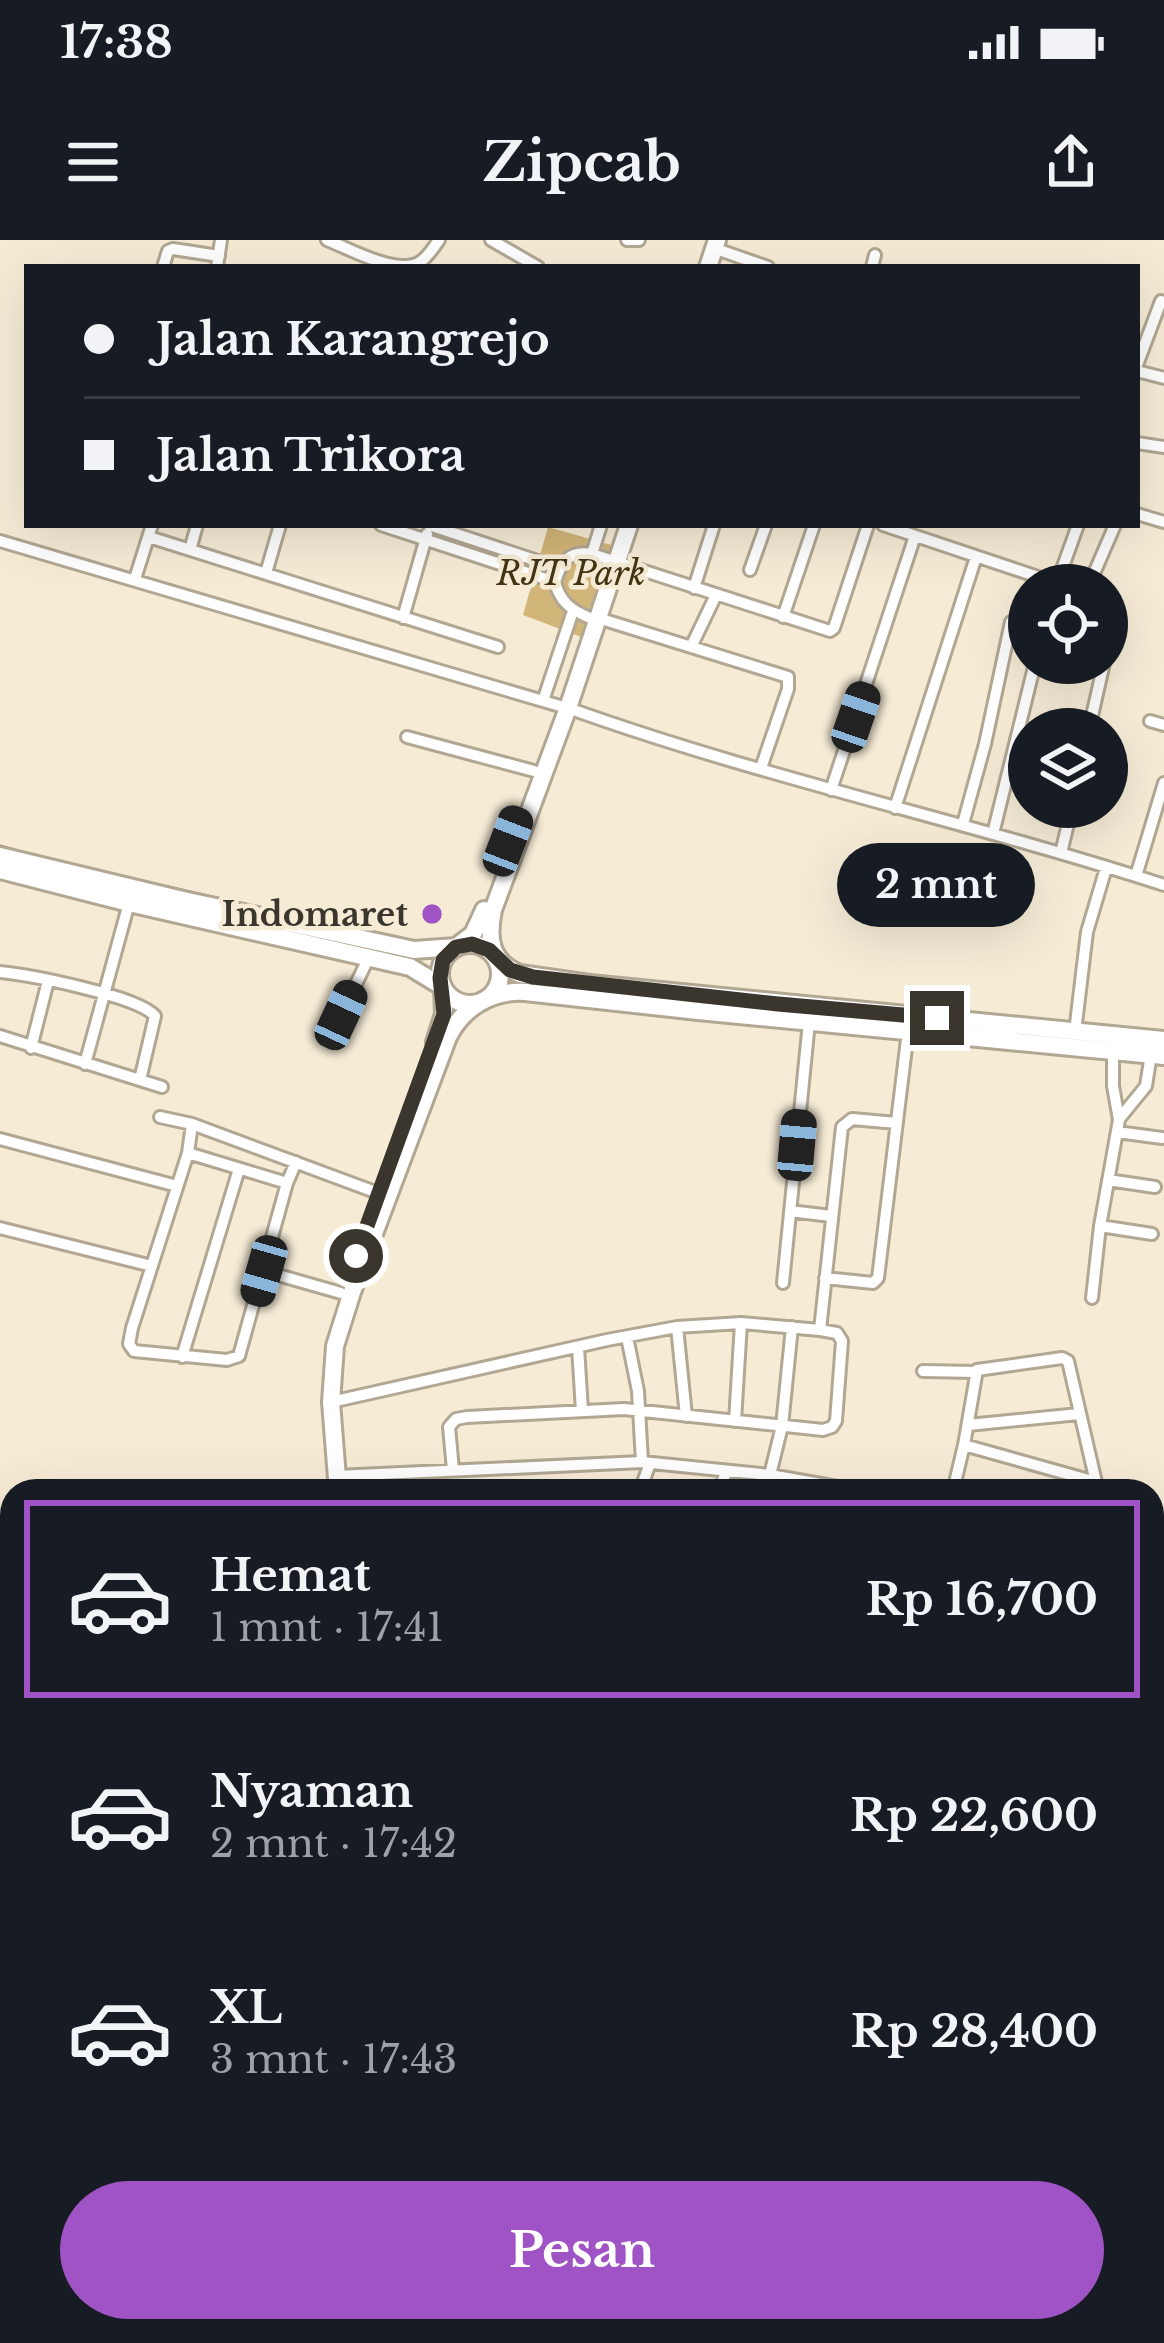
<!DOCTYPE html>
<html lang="id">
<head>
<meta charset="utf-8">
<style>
  :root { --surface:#171b24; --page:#242831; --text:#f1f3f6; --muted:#9ea1a6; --line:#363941; --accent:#a053c4 }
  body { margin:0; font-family:"Libre Baskerville",serif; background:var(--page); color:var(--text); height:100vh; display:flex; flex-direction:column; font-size:45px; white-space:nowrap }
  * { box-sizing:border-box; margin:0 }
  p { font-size:39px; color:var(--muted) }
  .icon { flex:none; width:66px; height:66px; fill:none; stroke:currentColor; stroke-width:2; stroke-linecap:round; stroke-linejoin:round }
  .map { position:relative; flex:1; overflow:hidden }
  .details { position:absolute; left:0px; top:1239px; width:1164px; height:864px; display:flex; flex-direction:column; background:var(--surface); border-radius:36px 36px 0 0; box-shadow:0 12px 48px #0002 }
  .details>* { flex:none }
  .hud { position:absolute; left:24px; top:24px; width:1116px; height:264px; border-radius:0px; box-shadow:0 12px 48px #0002; display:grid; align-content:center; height:264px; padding:0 60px; background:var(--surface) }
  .buttons { position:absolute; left:1008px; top:324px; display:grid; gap:24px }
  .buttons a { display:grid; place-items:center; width:120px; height:120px; border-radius:50%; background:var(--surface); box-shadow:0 12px 48px #0002; font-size:60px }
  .end { position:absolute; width:54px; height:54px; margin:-27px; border:15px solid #3a362e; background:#fff; box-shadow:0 0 0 6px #fff }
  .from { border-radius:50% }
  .bubble { position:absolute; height:84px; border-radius:42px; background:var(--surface); box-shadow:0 12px 48px #0002; font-size:39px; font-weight:700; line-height:84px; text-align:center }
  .car { position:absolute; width:36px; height:72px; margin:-36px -18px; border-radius:15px; box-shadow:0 0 9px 3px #0007; background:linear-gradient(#222 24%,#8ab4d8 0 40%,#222 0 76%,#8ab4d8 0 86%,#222 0) }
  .hud b { display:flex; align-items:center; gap:42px; height:114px; font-size:45px }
  .hud b+b { border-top:3px solid var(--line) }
  .hud i { width:30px; height:30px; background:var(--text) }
  ul { padding:21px 0 0; list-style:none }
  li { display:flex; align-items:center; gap:36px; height:198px; margin:0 24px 18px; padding:0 36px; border:6px solid transparent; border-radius:0px }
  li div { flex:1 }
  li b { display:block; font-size:45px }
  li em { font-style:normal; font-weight:700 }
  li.active { border-color:var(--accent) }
  li>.icon { width:108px; height:108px; stroke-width:1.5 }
  .primary-button { display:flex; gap:24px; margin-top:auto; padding:24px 60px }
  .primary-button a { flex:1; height:138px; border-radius:72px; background:var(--accent); color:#fff; font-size:48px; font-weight:700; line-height:138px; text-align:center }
  .status { display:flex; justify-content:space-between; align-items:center; height:84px; padding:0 60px; background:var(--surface); direction:ltr }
  .status svg { height:33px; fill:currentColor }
  header { display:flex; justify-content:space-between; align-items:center; height:156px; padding:0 60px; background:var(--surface); font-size:54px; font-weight:700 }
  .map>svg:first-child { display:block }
  .green { fill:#d2b679 }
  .water { fill:#aa8a40; stroke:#88713b; stroke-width:3 }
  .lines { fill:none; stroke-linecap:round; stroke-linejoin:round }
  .stream { stroke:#88713b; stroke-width:3 }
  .river { stroke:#aa8a40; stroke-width:16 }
  .street-casing { stroke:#b1a793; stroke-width:16 }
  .primary-casing { stroke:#b1a793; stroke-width:22 }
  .street { stroke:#fff; stroke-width:10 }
  .primary { stroke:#fff; stroke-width:16 }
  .route { stroke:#3a362e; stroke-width:15 }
  .poi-dot { fill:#a053c4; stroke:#f6ecd6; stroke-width:4.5 }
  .labels { text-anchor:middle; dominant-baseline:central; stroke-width:9; stroke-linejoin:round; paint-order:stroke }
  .park-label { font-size:33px; font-style:italic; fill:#433514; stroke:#f6ecd6 }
  .poi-label { font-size:33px; font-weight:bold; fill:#3a362e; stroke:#f6ecd6; text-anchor:end }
</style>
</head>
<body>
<div class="status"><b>17:38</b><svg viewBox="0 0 49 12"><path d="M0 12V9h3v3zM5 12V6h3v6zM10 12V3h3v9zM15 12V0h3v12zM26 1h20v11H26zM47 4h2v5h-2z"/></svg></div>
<header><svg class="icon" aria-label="menu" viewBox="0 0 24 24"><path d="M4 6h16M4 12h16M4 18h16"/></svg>Zipcab<svg class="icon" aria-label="share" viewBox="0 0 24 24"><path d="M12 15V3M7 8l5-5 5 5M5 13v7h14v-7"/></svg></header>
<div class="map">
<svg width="1164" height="2103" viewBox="0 0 1164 2103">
  <rect width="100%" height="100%" fill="#f6ecd6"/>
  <path class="green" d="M548,287L615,306L584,398L523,375Z"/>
  <path class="water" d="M324,2091H411L424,2103H331L328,2093Z"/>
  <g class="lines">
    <path class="stream" d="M0,606L39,617
      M54,621L278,672"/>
    <path class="river" d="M0,1507L12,1510"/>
    <g class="street-casing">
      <path id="street" d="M327,0C350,9 397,36 420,22C428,17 433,8 439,0
        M491,0L538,27
        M627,0H639
        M722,11L768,27
        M163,27L168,11L173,9L219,16
        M217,27L221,0
        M872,27L875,15
        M1137,125L1161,61L1164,62
        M1137,131L1164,138
        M1137,203L1164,207
        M1137,274L1164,282
        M381,285L555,342
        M429,285L559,328
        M883,285L1062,345
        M149,297L498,407
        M0,301L560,466
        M190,310L197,285
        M592,314L601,285
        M750,330L766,285
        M266,333L280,285
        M135,339L152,285
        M1057,343L1078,285
        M1089,345L1115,285
        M694,348L714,285
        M783,377L814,285
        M403,378L427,294
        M590,378C571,370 560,362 555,342C561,322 569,310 592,314L830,391L834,388L868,285
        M598,378L788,437V449L761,528
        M691,407L716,355
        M543,461L573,371
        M568,468C763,538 967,581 1164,645
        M1150,481L1164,485
        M1089,489L1104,423
        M407,497L534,531
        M831,550L915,296
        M895,568L976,317
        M963,584L985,504L1011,382
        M993,594L1035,423
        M1061,613L1072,567
        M1136,636L1164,543
        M0,732C30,735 138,756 155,776L140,840
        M341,775L369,717
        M1075,792L1087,692L1106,628
        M0,796L162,847
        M31,808L48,741
        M85,824L129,663
        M160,877L192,884L188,913L132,1088L129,1104L134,1111L227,1120L239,1116L287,943L296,922
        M1119,879L1146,846L1151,814
        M192,884L378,953
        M1117,892L1162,898
        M0,899L177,946
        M188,913L287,943
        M1108,940L1155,947
        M790,971L831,976
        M1100,986L1152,994
        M0,988L152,1026
        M264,1031L341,1053
        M825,1038L873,1043L878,1038L908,791
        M783,1043L809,782
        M1092,1058L1100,986L1119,880L1113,846V811
        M677,1087L686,1176
        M627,1097L638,1151L642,1222
        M578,1107L582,1171
        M182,1117L239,929
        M923,1131L976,1132
        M331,1162L607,1100L677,1087L741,1083L820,1090
        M735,1181L741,1083
        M968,1185L1079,1174
        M964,1205L1096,1242
        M453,1230L449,1187L456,1179L467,1177L624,1169L823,1190L832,1187L836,1181L842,1101L837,1093L820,1090L842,887L852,879L897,883
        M770,1235L782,1186L792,1087
        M336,1236L642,1222L770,1235L860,1251
        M640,1251L650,1223
        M720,1251L726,1231
        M953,1251L964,1205L977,1130L1062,1118L1068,1121L1098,1251
        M1152,1319L1164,1323
        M1152,1378L1164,1382
        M1152,1418L1164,1400
        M1152,1534L1164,1504
        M1152,1544L1164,1540
        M1152,1554L1164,1581
        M0,1586L12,1598
        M1152,1653L1164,1645
        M1152,1717L1164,1742
        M0,1764L12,1797
        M1,1766L12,1751
        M1152,1767L1164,1790
        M0,1926L12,1917
        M1152,1930L1164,1924
        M0,2007L12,2005
        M1152,2015L1162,2070L1157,2103
        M242,2091L250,2103
        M978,2091L989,2103
        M0,2097L76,2091
        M549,2103L566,2091
        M668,2103L680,2091"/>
    </g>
    <g class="primary-casing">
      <path id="primary" d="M708,27L717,0
        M629,285L568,468L493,670C487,699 490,722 520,734L590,744L1164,800
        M0,616L183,660L414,710L456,707L473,694L484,670
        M0,630L129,663L410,727L443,747L444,774L435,802
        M440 734a30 30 0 1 1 60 0a30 30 0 1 1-60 0Z
        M338,1251L331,1162L335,1106L352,1052L448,797C463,767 492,750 525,752L698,771L1164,816
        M648,2091L656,2103"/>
    </g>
    <use href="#street" class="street"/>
    <use href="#primary" class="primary"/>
  </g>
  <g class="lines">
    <path class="route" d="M356,1016L444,774L440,738L443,720L456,707L472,704L489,710L510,730L533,737L778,764L937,778"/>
  </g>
  <circle class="poi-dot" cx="432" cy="674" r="12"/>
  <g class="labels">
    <g class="park-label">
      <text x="571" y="333">RJT Park</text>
    </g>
    <g class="poi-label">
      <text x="408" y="674">Indomaret</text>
    </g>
  </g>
</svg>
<div class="buttons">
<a><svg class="icon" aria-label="locate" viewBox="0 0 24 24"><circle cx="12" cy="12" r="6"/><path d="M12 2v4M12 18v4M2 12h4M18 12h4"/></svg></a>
<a><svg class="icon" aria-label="layers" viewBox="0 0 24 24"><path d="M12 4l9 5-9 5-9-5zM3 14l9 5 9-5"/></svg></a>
</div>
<i class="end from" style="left:356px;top:1016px"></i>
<i class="end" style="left:937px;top:778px"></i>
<div class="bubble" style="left:837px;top:603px;width:198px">2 mnt</div>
<i class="car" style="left:856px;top:477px;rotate:19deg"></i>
<i class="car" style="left:508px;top:601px;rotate:21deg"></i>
<i class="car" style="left:341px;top:775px;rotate:25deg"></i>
<i class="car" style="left:797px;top:905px;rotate:5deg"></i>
<i class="car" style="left:264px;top:1031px;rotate:196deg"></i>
<div class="hud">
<b><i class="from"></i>Jalan Karangrejo</b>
<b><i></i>Jalan Trikora</b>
</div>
<section class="details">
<ul>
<li class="active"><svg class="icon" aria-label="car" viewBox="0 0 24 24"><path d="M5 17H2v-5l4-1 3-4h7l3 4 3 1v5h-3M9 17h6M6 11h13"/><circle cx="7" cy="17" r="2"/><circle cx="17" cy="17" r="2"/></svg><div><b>Hemat</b><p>1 mnt · 17:41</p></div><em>Rp 16,700</em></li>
<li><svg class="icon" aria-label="car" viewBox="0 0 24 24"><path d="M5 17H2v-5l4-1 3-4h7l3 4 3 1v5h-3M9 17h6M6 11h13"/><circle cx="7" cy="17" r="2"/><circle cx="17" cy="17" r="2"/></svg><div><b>Nyaman</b><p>2 mnt · 17:42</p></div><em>Rp 22,600</em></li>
<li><svg class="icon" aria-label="car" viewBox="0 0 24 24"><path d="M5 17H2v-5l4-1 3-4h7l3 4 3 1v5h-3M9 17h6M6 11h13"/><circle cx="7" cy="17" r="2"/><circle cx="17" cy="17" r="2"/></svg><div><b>XL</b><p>3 mnt · 17:43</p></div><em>Rp 28,400</em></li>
</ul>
<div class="primary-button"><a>Pesan</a></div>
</section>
</div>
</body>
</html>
